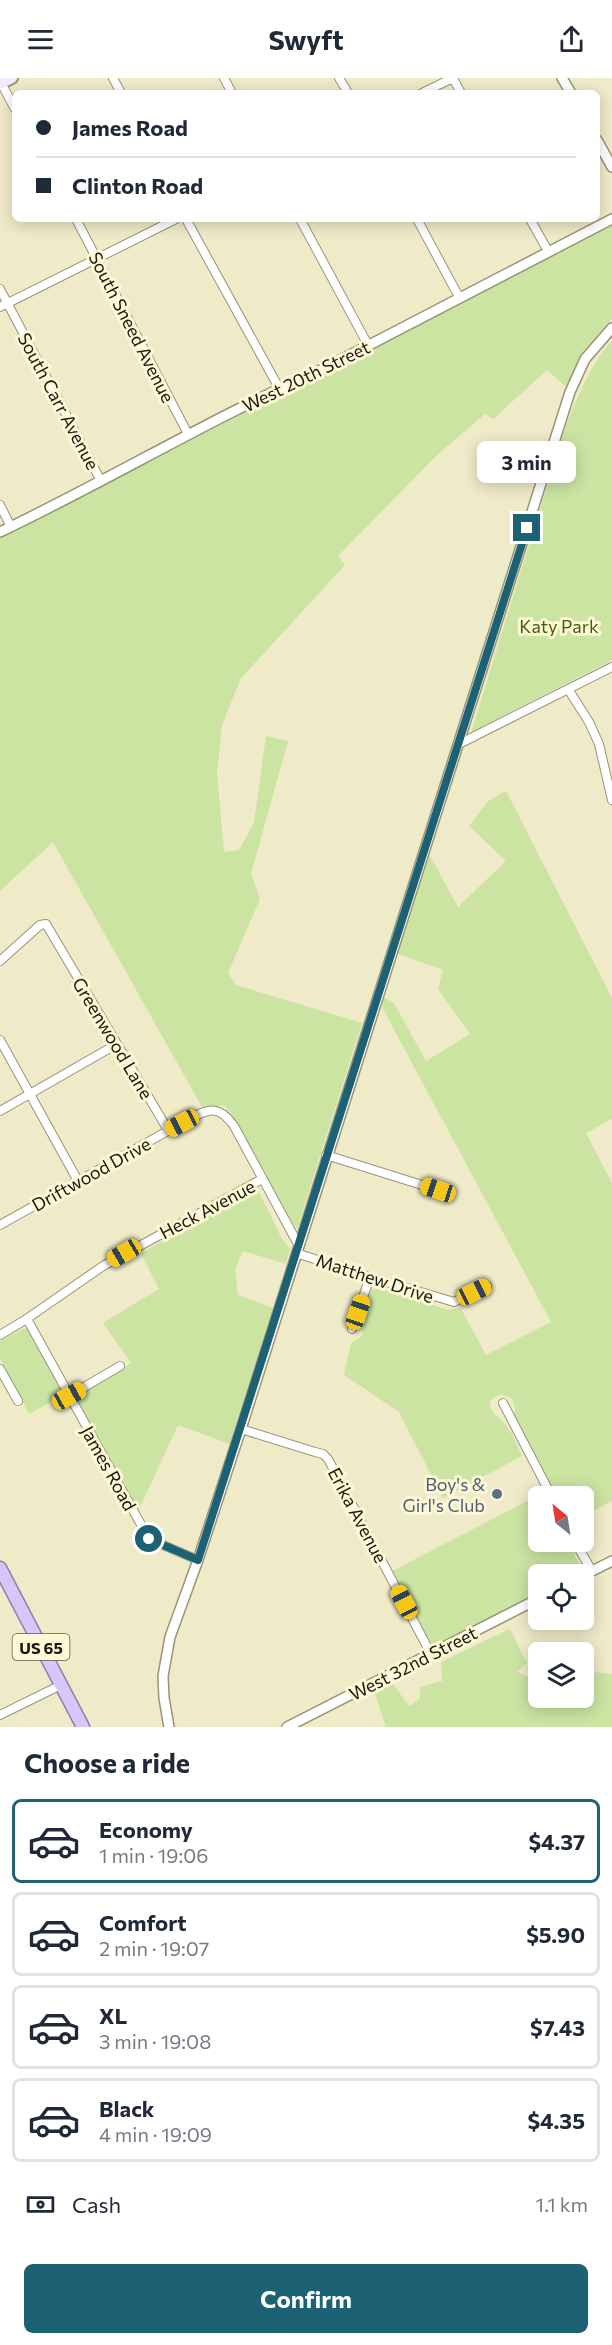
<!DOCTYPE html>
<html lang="en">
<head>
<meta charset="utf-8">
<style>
  :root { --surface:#fff; --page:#f6f6f7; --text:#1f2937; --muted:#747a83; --line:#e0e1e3; --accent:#1d6174 }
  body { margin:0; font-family:Commissioner,sans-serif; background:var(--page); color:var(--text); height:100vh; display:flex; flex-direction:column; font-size:22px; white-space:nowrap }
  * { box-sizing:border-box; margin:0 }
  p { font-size:20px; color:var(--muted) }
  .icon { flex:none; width:33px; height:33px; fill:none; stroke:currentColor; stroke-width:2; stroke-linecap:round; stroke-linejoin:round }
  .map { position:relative; height:1649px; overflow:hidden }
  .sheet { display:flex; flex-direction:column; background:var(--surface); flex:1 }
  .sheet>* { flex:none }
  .guide { position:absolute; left:12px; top:12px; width:588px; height:132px; border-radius:9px; box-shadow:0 3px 15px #0003; display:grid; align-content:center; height:132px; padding:0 24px; background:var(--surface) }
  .needle { width:39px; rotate:330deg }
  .tools { position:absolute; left:528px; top:1408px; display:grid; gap:12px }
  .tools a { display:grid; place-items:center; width:66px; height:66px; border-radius:9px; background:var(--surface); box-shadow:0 3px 15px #0003; font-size:30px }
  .end { position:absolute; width:27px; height:27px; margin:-14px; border:8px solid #1d6174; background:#fff; box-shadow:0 0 0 3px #fff }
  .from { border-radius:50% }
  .bubble { position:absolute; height:42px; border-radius:9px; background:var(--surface); box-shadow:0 3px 15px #0003; font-size:20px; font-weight:700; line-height:42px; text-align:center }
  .car { position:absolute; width:18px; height:36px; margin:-18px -9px; border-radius:8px; box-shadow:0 0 4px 2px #0007; background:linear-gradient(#f5c518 24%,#345 0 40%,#f5c518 0 76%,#345 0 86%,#f5c518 0) }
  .guide b { display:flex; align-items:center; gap:21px; height:57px; font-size:22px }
  .guide b+b { border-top:2px solid var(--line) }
  .guide i { width:15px; height:15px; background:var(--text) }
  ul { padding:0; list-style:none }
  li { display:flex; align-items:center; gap:18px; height:84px; margin:0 12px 9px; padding:0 12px; border:3px solid var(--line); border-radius:9px }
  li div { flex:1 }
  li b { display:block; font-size:22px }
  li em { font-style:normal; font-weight:700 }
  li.selected { border-color:var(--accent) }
  li>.icon { width:54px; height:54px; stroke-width:1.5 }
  h2 { padding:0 24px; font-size:27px; line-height:72px }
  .pay { display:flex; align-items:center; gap:15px; height:66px; padding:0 24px; font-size:22px }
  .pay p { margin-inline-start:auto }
  .action { display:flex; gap:12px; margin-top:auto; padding:12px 24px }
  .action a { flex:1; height:69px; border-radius:9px; background:var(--accent); color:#fff; font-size:24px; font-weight:700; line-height:69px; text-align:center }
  header { display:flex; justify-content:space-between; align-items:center; height:78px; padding:0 24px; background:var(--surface); font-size:27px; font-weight:700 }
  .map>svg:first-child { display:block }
  .green { fill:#cbe4a2 }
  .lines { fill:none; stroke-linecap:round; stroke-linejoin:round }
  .minor-casing { stroke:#999475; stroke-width:10 }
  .tertiary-casing { stroke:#999475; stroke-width:12 }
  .secondary-casing { stroke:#999475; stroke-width:14 }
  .trunk-casing { stroke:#907fa7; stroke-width:15 }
  .minor { stroke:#fff; stroke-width:8 }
  .tertiary { stroke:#fff; stroke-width:9 }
  .secondary { stroke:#f1e9fe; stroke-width:10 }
  .trunk { stroke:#d8c6fb; stroke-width:12 }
  .route { stroke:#1d6174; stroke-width:8 }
  .service-dot { fill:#5c6f8a; stroke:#fcf7d5; stroke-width:2 }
  .labels { text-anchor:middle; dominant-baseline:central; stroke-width:6; stroke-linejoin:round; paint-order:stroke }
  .shield { fill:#fcf7d5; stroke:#5e5b48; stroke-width:1.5 }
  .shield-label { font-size:16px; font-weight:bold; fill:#1a180c }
  .street-label { font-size:18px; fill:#1a180c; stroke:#fcf7d5 }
  .park-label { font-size:18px; fill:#455b0d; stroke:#fcf7d5 }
  .service-label { font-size:18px; fill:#4e5e75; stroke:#fcf7d5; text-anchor:end }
</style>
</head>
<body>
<header><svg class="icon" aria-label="menu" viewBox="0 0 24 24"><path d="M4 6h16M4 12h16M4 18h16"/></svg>Swyft<svg class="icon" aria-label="share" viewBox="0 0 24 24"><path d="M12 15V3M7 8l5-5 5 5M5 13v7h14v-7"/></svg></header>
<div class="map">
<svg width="612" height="1649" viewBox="0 0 612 1649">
  <rect width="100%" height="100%" fill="#efeac8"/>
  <path class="green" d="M612,148V241L585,272L566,309L547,292L493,341L485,336L437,377L338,478L345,487L241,600L222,647L217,695L224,774L239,772L254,745L266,658L288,663L251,796L260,821L228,895L236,907L362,945L297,1151C269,1112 254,1065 224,1027L202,1029L53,764L0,813V459Z
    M612,263V582L471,655L564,353C577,320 588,290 612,263Z
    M506,713L612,920V1041L586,1055L612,1105V1423L584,1438V1419H556L514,1336L515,1330L512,1321C503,1315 498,1315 490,1323C490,1335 495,1336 502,1343C511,1350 517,1368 522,1378L443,1420L399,1334L344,1297L351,1265L360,1260L363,1254L360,1246L371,1212L376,1210L449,1232L460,1229L486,1277L551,1244L383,931L381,918L394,925L426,983L470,956L438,911L443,892L396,875L429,776L458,829L506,783L469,748L488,723Z
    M252,1113H258L261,1118L282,1161L290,1171L286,1186L243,1173L235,1191L238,1217L273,1230L230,1366L178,1347L136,1438L74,1321L131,1285L103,1245L159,1211L141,1175Z
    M27,1250L64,1317L29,1336L0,1281V1263L23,1251Z
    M543,1415L545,1419H538V1464H568L581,1490L579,1495L575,1497H538V1516L435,1569L430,1567L392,1493Z
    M510,1551L527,1585L517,1594L538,1602V1620H584V1598L593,1594L612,1596V1649H386L375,1616L393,1606L409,1628L420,1621V1609L442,1603L441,1584Z"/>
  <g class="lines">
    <g class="minor-casing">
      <path id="minor" d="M113,0L121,15
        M224,0L232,15
        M339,0L348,15
        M453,0L461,15
        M0,3L15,31
        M422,15L453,0
        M76,141L188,356
        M186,141L279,310
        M300,141L368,267
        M417,141L459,219
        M530,141L548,173
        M0,211L101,403
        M0,229L176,141
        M0,427L11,449
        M568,611L589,644L599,666L612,722
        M459,666L612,589
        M0,883L40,847L46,846L168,1052
        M0,962L78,1103
        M0,1033L117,966
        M326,1077L438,1112
        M0,1147L189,1041C210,1030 219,1027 234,1048L298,1166
        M296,1175L370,1199L454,1224L487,1208
        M27,1241L149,1461L198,1482
        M352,1251L370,1199
        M0,1257L25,1242L103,1188L262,1101
        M0,1291L18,1323
        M69,1318L120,1288
        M503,1325L552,1419
        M241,1351L315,1374L323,1376L328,1381L431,1576
        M575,1464L592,1493
        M0,1637L61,1607"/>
    </g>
    <g class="tertiary-casing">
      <path id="tertiary" d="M562,0L571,15
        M597,62L612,89
        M0,454C109,402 213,339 323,291L612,141
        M584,1497L612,1483
        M169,1649L164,1620L163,1598L170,1559L198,1482L241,1351L570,314L585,281L612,250
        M287,1649L538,1521"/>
    </g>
    <g class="secondary-casing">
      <path id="secondary" d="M0,6L12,0"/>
    </g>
    <g class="trunk-casing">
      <path id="trunk" d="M0,1490L83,1649"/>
    </g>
    <use href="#minor" class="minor"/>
    <use href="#tertiary" class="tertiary"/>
    <use href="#secondary" class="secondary"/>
    <use href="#trunk" class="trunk"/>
  </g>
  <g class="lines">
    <path class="route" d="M149,1461L198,1482L527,450"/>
  </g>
  <circle class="service-dot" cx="497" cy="1416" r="6"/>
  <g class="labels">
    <rect class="shield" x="12.5" y="1556" width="57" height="26" rx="4.5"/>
    <g class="shield-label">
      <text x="41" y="1569">US 65</text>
    </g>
    <g class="street-label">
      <text transform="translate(132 249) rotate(63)">South Sneed Avenue</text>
      <text transform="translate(306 298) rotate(-26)">West 20th Street</text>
      <text transform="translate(59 323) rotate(62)">South Carr Avenue</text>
      <text transform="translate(113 960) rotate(59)">Greenwood Lane</text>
      <text transform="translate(91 1096) rotate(-29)">Driftwood Drive</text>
      <text transform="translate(207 1131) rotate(-28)">Heck Avenue</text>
      <text transform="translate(375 1200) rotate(18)">Matthew Drive</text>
      <text transform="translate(109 1390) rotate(61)">James Road</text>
      <text transform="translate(358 1437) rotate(62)">Erika Avenue</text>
      <text transform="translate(413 1585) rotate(-27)">West 32nd Street</text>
    </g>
    <g class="park-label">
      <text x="559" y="548">Katy Park</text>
    </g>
    <g class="service-label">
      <text x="485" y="1406">Boy's &amp;<tspan x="485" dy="21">Girl's Club</tspan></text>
    </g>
  </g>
</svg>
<div class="tools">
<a><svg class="needle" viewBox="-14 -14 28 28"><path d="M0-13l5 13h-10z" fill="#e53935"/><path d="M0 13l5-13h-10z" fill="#747a83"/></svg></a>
<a><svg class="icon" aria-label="locate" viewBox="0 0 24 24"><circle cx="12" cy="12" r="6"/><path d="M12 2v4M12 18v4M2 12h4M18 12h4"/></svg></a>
<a><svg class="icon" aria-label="layers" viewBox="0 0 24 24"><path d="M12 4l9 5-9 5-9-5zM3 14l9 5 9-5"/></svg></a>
</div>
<i class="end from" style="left:149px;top:1461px"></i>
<i class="end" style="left:527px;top:450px"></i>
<div class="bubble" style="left:477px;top:363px;width:99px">3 min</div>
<i class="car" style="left:182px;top:1045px;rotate:242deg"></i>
<i class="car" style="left:438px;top:1112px;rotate:288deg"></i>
<i class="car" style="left:124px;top:1175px;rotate:240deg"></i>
<i class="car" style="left:474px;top:1214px;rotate:64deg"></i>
<i class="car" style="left:358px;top:1234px;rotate:19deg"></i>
<i class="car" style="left:69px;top:1318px;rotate:61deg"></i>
<i class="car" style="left:404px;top:1524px;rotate:332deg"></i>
<div class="guide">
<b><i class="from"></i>James Road</b>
<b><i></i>Clinton Road</b>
</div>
</div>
<section class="sheet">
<h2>Choose a ride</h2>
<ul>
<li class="selected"><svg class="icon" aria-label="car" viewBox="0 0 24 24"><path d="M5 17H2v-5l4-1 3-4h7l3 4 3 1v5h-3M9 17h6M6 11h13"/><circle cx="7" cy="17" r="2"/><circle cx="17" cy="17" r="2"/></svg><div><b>Economy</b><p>1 min · 19:06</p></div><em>$4.37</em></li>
<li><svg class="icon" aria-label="car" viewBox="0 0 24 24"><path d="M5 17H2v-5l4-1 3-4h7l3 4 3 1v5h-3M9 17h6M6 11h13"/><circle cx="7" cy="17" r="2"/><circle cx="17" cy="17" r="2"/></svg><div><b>Comfort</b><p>2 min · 19:07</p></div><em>$5.90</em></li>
<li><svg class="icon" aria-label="car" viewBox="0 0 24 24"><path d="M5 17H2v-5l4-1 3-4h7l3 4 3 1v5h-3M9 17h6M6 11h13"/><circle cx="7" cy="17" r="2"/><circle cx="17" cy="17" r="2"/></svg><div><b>XL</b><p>3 min · 19:08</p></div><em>$7.43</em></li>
<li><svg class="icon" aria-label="car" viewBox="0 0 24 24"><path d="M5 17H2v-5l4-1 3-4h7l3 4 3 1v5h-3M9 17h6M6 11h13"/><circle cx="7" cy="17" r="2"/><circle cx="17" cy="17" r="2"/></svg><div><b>Black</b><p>4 min · 19:09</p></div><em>$4.35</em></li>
</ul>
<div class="pay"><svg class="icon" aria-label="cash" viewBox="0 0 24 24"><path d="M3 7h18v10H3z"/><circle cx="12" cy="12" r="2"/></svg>Cash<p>1.1 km</p></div>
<div class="action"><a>Confirm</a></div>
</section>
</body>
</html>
